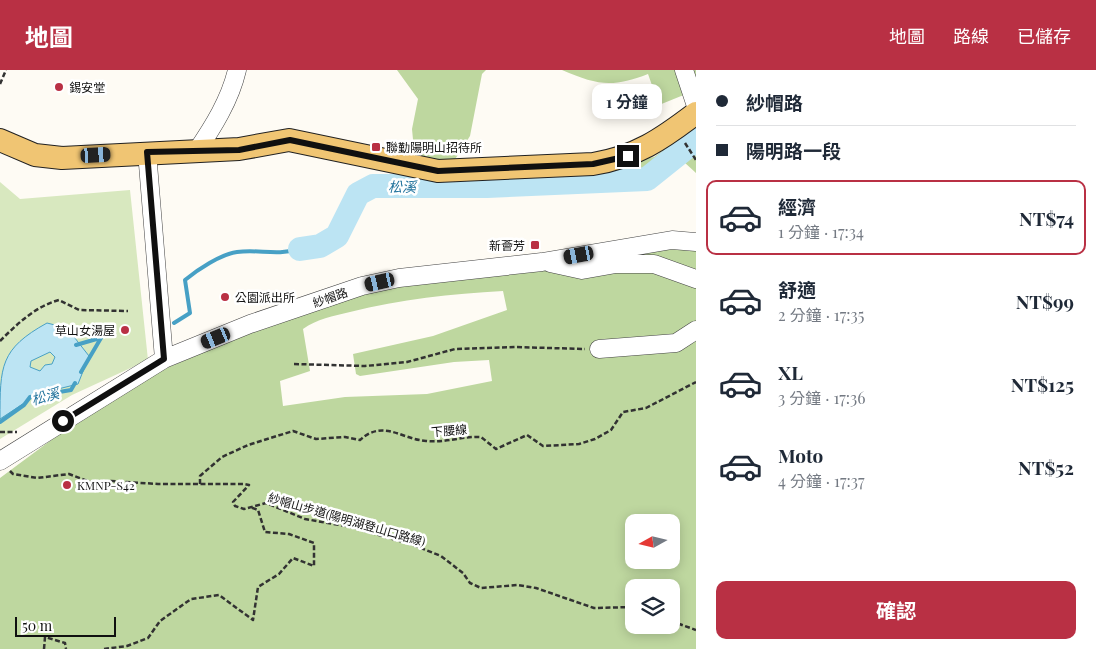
<!DOCTYPE html>
<html lang="zh-TW">
<head>
<meta charset="utf-8">
<style>
  :root { --surface:#fff; --page:#f2f2f3; --text:#1f2937; --muted:#747a83; --line:#e0e1e3; --accent:#b93044 }
  body { margin:0; font-family:"Playfair Display","Noto Sans TC",serif; background:var(--page); color:var(--text); height:100vh; display:flex; flex-direction:column; font-size:19px; white-space:nowrap }
  * { box-sizing:border-box; margin:0 }
  p { font-size:16px; color:var(--muted) }
  .icon { flex:none; width:28px; height:28px; fill:none; stroke:currentColor; stroke-width:2; stroke-linecap:round; stroke-linejoin:round }
  .map { position:relative; flex:1; overflow:hidden }
  .sheet { display:flex; flex-direction:column; background:var(--surface); width:400px }
  .sheet>* { flex:none }
  .guide { display:grid; align-content:center; height:110px; padding:0 20px; background:var(--surface) }
  .needle { width:32px; rotate:262deg }
  .controls { position:absolute; left:625px; top:444px; display:grid; gap:10px }
  .controls a { display:grid; place-items:center; width:55px; height:55px; border-radius:10px; background:var(--surface); box-shadow:0 2px 12px #0003; font-size:25px }
  .scale { position:absolute; left:15px; bottom:12px; width:101px; box-sizing:border-box; padding-left:5px; border:2px solid #101010; border-top:0; font-size:14px; line-height:18px; white-space:nowrap; color:#101010; -webkit-text-stroke:4px #fff; paint-order:stroke }
  .end { position:absolute; width:22px; height:22px; margin:-11px; border:6px solid #101010; background:#fff; box-shadow:0 0 0 2px #fff }
  .from { border-radius:50% }
  .bubble { position:absolute; height:35px; border-radius:10px; background:var(--surface); box-shadow:0 2px 12px #0003; font-size:16px; font-weight:700; line-height:35px; text-align:center }
  .car { position:absolute; width:15px; height:30px; margin:-15px -8px; border-radius:6px; box-shadow:0 0 4px 1px #0007; background:linear-gradient(#222 24%,#8ab4d8 0 40%,#222 0 76%,#8ab4d8 0 86%,#222 0) }
  .guide b { display:flex; align-items:center; gap:18px; height:48px; font-size:19px }
  .guide b+b { border-top:1px solid var(--line) }
  .guide i { width:12px; height:12px; background:var(--text) }
  ul { padding:0; list-style:none }
  li { display:flex; align-items:center; gap:15px; height:75px; margin:0 10px 8px; padding:0 10px; border:2px solid transparent; border-radius:10px }
  li div { flex:1 }
  li b { display:block; font-size:19px }
  li em { font-style:normal; font-weight:700 }
  li.on { border-color:var(--accent) }
  li>.icon { width:45px; height:45px; stroke-width:1.5 }
  .cta { display:flex; gap:10px; margin-top:auto; padding:10px 20px }
  .cta a { flex:1; height:58px; border-radius:10px; background:var(--accent); color:#fff; font-size:20px; font-weight:700; line-height:58px; text-align:center }
  header { display:flex; align-items:center; gap:30px; box-sizing:border-box; height:70px; padding:0 25px; background:var(--accent); color:#fff }
  header strong { font-size:24px }
  nav { display:flex; gap:28px; margin-inline-start:auto; font-size:18px }
  main { display:flex; flex:1; min-height:0 }
  .map>svg:first-child { display:block }
  .green { fill:#d8e8bf }
  .forest { fill:#bed79f; fill-rule:evenodd }
  .water { fill:#bce4f3; stroke:#47a0c5; fill-rule:evenodd }
  .lines { fill:none; stroke-linecap:round; stroke-linejoin:round }
  .stream { stroke:#47a0c5; stroke-width:4 }
  .river { stroke:#bce4f3; stroke-width:24 }
  .minor-casing { stroke:#434343; stroke-width:19 }
  .major-casing { stroke:#212121; stroke-width:24 }
  .path { stroke:#323232; stroke-width:2.5; stroke-dasharray:5 2.5; stroke-linecap:butt }
  .minor { stroke:#fff; stroke-width:18 }
  .major { stroke:#f0c573; stroke-width:22 }
  .route { stroke:#101010; stroke-width:6 }
  .poi-dot { fill:#b93044; stroke:#fff; stroke-width:2 }
  .labels { text-anchor:middle; dominant-baseline:central; stroke-width:5; stroke-linejoin:round; paint-order:stroke }
  .poi-label { font-size:12px; fill:#101010; stroke:#fff; text-anchor:start }
  .street-label { font-size:12px; fill:#101010; stroke:#fff }
  .water-label { font-size:14px; font-style:italic; fill:#20729c; stroke:#fff }
</style>
</head>
<body>
<header>
<strong>地圖</strong>
<nav><a>地圖</a><a>路線</a><a>已儲存</a></nav>
</header>
<main>
<div class="map">
<svg width="696" height="579" viewBox="0 0 696 579">
  <rect width="100%" height="100%" fill="#fefbf4"/>
  <path class="green" d="M0,112L20,129L130,120L148,290L72,325L0,369Z"/>
  <path class="forest" d="M397,0H486L482,4L470,66L452,94L425,89L414,80L412,59L418,29Z
    M562,0H696V20L659,35L648,4C612,18 597,15 562,0Z
    M696,57V103L684,92L662,107L619,97L631,91L654,87Z
    M696,176V579H0V408L62,362L146,307L257,259L364,219L649,177ZM503,221L507,240L433,266L353,284L356,304L360,306L454,292L489,290L492,311L427,324L345,327L283,336L280,311L310,301L303,259C317,249 333,246 350,242C401,229 451,224 503,221ZM634,452H671V490H634ZM634,518H671V555H634Z"/>
  <path class="water" d="M47,253L67,258L89,286L78,314L38,324L0,349C0,296 0,279 47,253ZM50,282L55,287L52,294L45,295L40,301L30,297L31,291Z"/>
  <g class="lines">
    <path class="stream" d="M174,253L190,243L185,210C197,200 221,184 237,182C260,179 275,186 300,179
      M76,275L100,268
      M81,302L101,268
      M0,352L24,335L30,327L71,320L75,313"/>
    <path class="river" d="M300,179L320,176L337,166L358,124L373,116H487L647,109L696,70"/>
    <g class="minor-casing">
      <path id="minor" d="M684,0L696,36
        M147,82L164,289
        M196,82C213,57 230,30 237,0
        M550,193L582,200L616,194H654L696,209
        M599,279L676,273L696,260
        M0,391L164,289L250,254L362,216L399,208L542,192L672,170L696,172"/>
    </g>
    <g class="major-casing">
      <path id="major" d="M0,70L35,85L62,88L239,79L289,70L438,101L593,94C636,87 662,69 696,43"/>
    </g>
    <path class="path" d="M0,14L6,0
      M685,73L696,90
      M0,271C17,254 36,236 59,230L79,240L128,241
      M294,294L365,296L407,292L455,279L515,277L585,279
      M0,362H17
      M10,401L13,404L37,408L69,404L98,415L111,411L158,414H244L249,415L233,432L235,436L244,439L266,433L305,449L351,457L413,475L441,486L463,503L470,513L481,518L518,515L536,518L594,538L634,537
      M200,414V406L222,387L248,375L293,361L316,369L345,367L360,370C383,349 401,369 426,371C445,373 463,366 481,367L496,379L527,365L543,376L579,374L595,369L611,360L623,342L646,338L696,312
      M671,551L696,560
      M44,579L45,567L65,573L66,579
      M104,579L127,576L148,568L160,551L191,529L219,525L253,550L258,517L279,504L293,488L314,496V473L289,464L265,462L258,440L250,437"/>
    <use href="#minor" class="minor"/>
    <use href="#major" class="major"/>
  </g>
  <g class="lines">
    <path class="route" d="M63,351L164,289L147,82L239,80L290,70L438,101L593,94L628,86"/>
  </g>
  <g class="poi-dot">
    <circle cx="59" cy="17" r="5"/>
    <rect x="371" y="72" width="10" height="10" rx="2.5"/>
    <rect x="530" y="170" width="10" height="10" rx="2.5"/>
    <circle cx="225" cy="227" r="5"/>
    <circle cx="125" cy="260" r="5"/>
    <circle cx="67" cy="415" r="5"/>
  </g>
  <g class="labels">
    <g class="poi-label">
      <text x="69" y="17">錫安堂</text>
      <text x="386" y="77">聯勤陽明山招待所</text>
      <text x="525" y="175" text-anchor="end">新薈芳</text>
      <text x="235" y="227">公園派出所</text>
      <text x="115" y="260" text-anchor="end">草山女湯屋</text>
      <text x="77" y="415">KMNP-S42</text>
    </g>
    <g class="street-label">
      <text transform="translate(330 227) rotate(-19)">紗帽路</text>
      <text transform="translate(449 360) rotate(-5)">下腰線</text>
      <text transform="translate(347 449) rotate(16)">紗帽山步道(陽明湖登山口路線)</text>
    </g>
    <g class="water-label">
      <text x="402" y="116">松溪</text>
      <text transform="translate(45 326) rotate(-15)">松溪</text>
    </g>
  </g>
</svg>
<div class="controls">
<a><svg class="needle" viewBox="-14 -14 28 28"><path d="M0-13l5 13h-10z" fill="#e53935"/><path d="M0 13l5-13h-10z" fill="#747a83"/></svg></a>
<a><svg class="icon" aria-label="layers" viewBox="0 0 24 24"><path d="M12 4l9 5-9 5-9-5zM3 14l9 5 9-5"/></svg></a>
</div>
<div class="scale">50 m</div>
<i class="end from" style="left:63px;top:351px"></i>
<i class="end" style="left:628px;top:86px"></i>
<div class="bubble" style="left:592px;top:14px;width:70px">1 分鐘</div>
<i class="car" style="left:96px;top:85px;rotate:87deg"></i>
<i class="car" style="left:579px;top:185px;rotate:259deg"></i>
<i class="car" style="left:380px;top:212px;rotate:257deg"></i>
<i class="car" style="left:216px;top:268px;rotate:248deg"></i>
</div>
<section class="sheet">
<div class="guide">
<b><i class="from"></i>紗帽路</b>
<b><i></i>陽明路一段</b>
</div>
<ul>
<li class="on"><svg class="icon" aria-label="car" viewBox="0 0 24 24"><path d="M5 17H2v-5l4-1 3-4h7l3 4 3 1v5h-3M9 17h6M6 11h13"/><circle cx="7" cy="17" r="2"/><circle cx="17" cy="17" r="2"/></svg><div><b>經濟</b><p>1 分鐘 · 17:34</p></div><em>NT$74</em></li>
<li><svg class="icon" aria-label="car" viewBox="0 0 24 24"><path d="M5 17H2v-5l4-1 3-4h7l3 4 3 1v5h-3M9 17h6M6 11h13"/><circle cx="7" cy="17" r="2"/><circle cx="17" cy="17" r="2"/></svg><div><b>舒適</b><p>2 分鐘 · 17:35</p></div><em>NT$99</em></li>
<li><svg class="icon" aria-label="car" viewBox="0 0 24 24"><path d="M5 17H2v-5l4-1 3-4h7l3 4 3 1v5h-3M9 17h6M6 11h13"/><circle cx="7" cy="17" r="2"/><circle cx="17" cy="17" r="2"/></svg><div><b>XL</b><p>3 分鐘 · 17:36</p></div><em>NT$125</em></li>
<li><svg class="icon" aria-label="car" viewBox="0 0 24 24"><path d="M5 17H2v-5l4-1 3-4h7l3 4 3 1v5h-3M9 17h6M6 11h13"/><circle cx="7" cy="17" r="2"/><circle cx="17" cy="17" r="2"/></svg><div><b>Moto</b><p>4 分鐘 · 17:37</p></div><em>NT$52</em></li>
</ul>
<div class="cta"><a>確認</a></div>
</section>
</main>
</body>
</html>
